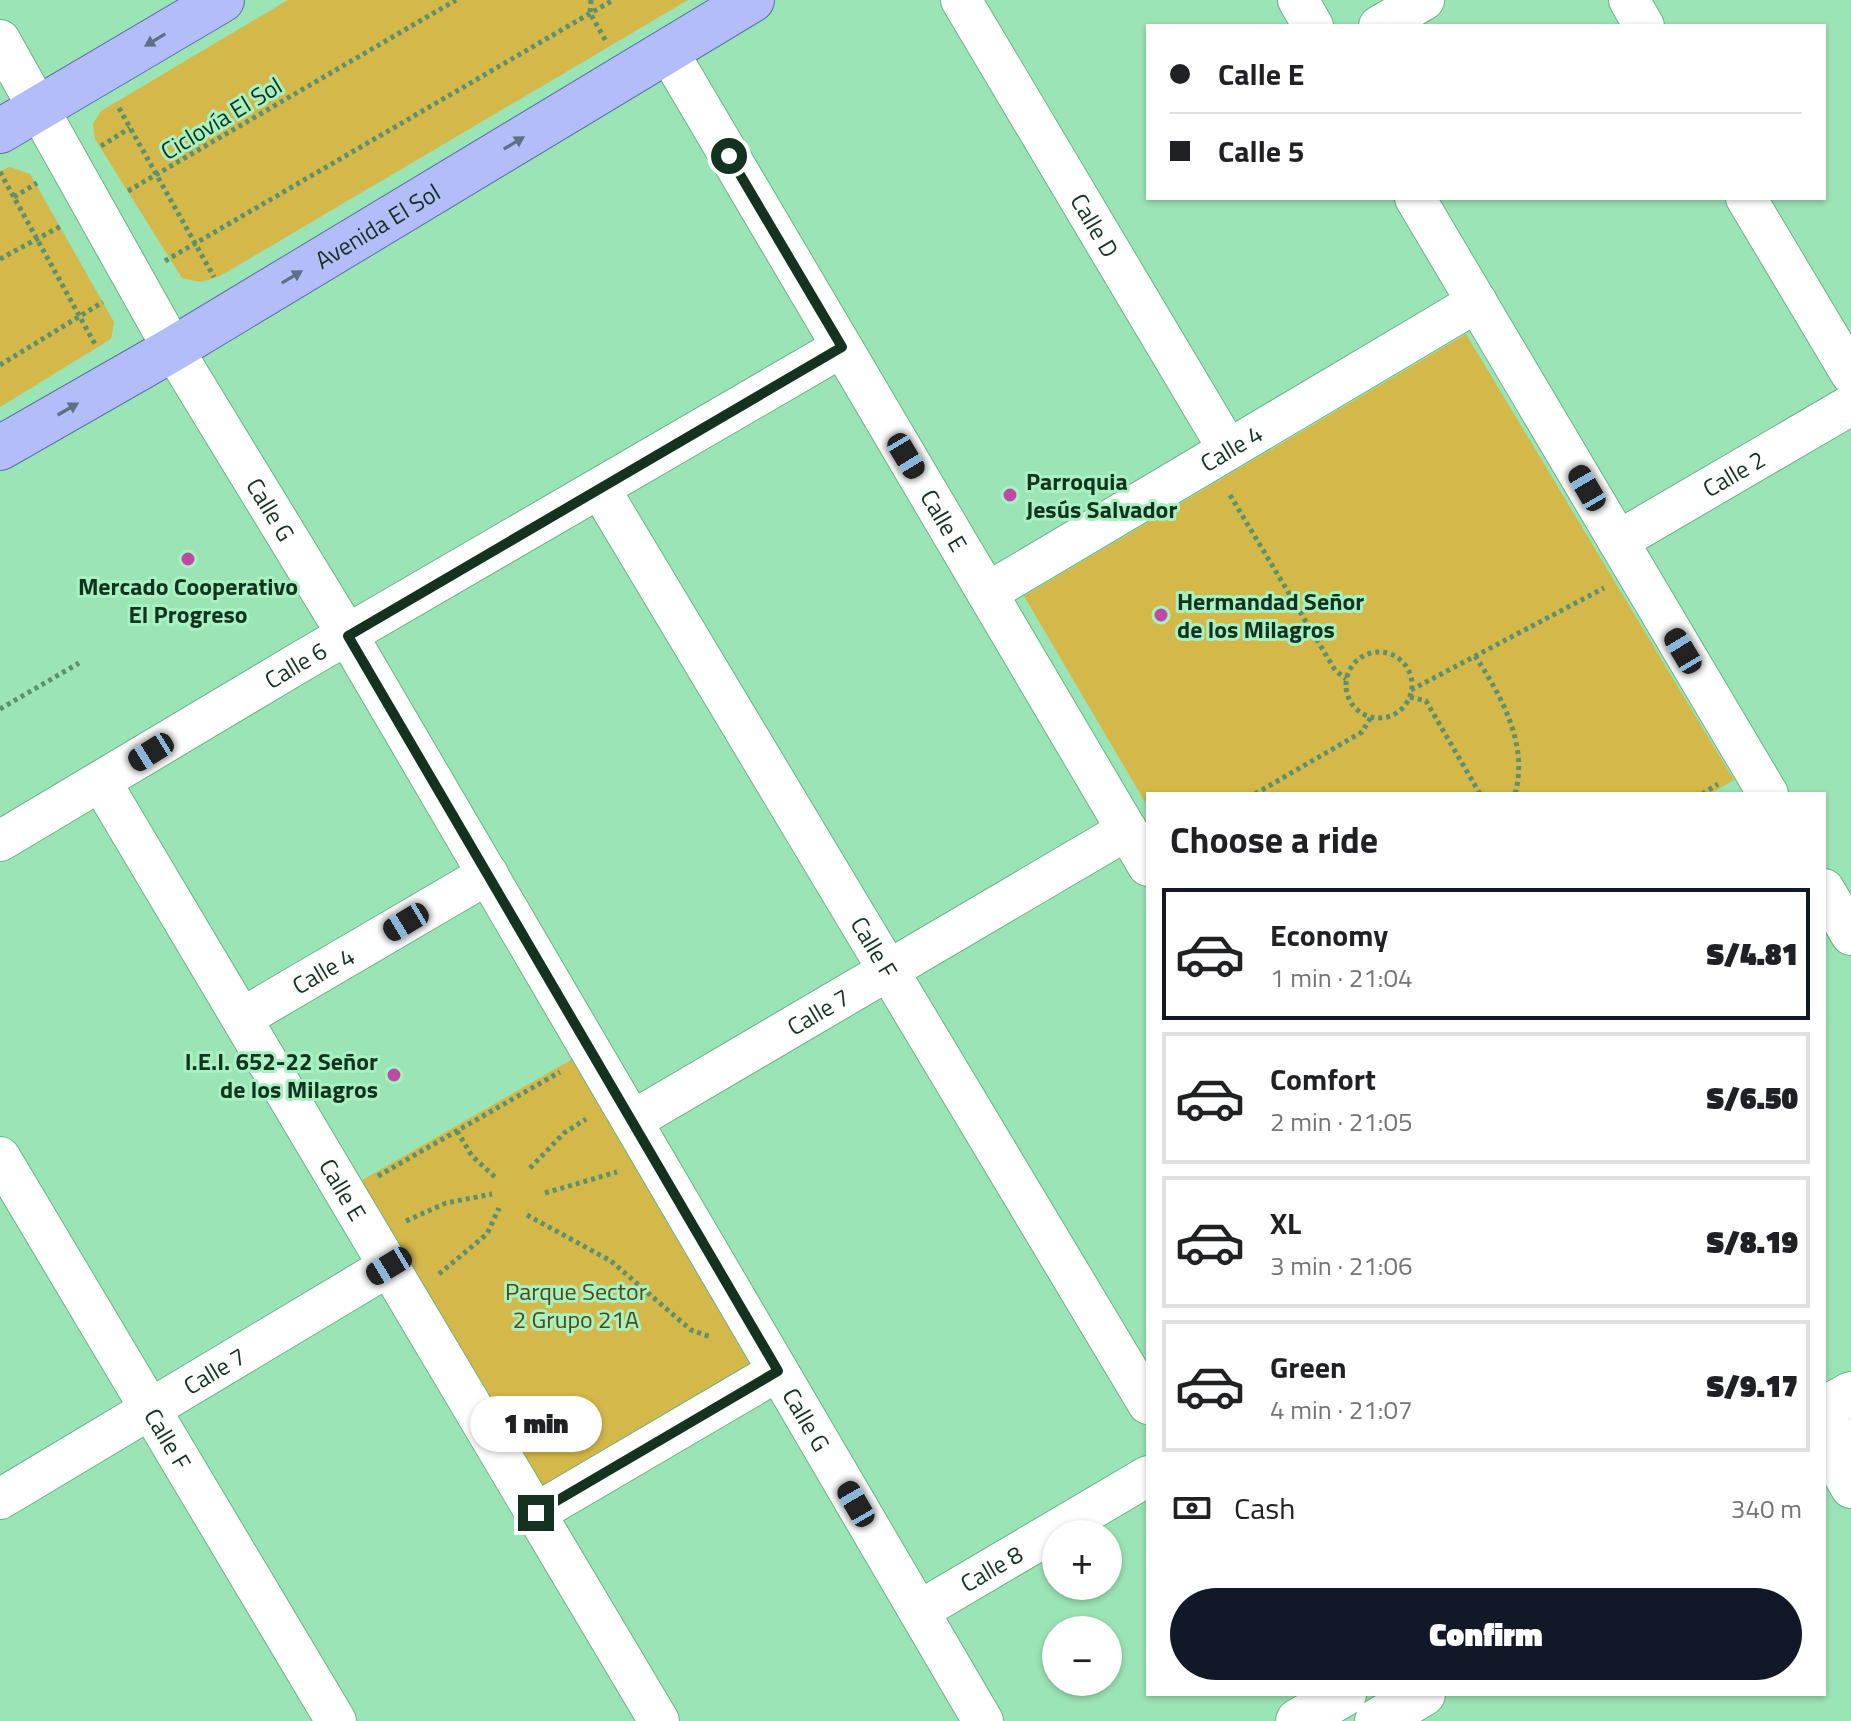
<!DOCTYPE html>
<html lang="en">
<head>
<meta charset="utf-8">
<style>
  :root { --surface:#fff; --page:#f6f6f6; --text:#202124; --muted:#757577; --line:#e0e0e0; --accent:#111827 }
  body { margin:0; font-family:"Titillium Web",sans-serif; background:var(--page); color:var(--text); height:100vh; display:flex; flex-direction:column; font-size:30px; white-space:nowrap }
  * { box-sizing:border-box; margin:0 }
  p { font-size:26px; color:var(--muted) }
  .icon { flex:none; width:44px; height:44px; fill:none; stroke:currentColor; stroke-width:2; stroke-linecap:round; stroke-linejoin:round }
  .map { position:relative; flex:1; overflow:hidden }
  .side { position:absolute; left:1146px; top:792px; width:680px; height:904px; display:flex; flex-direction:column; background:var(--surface); border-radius:0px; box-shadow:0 2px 6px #0004 }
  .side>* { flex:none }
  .banner { position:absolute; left:1146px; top:24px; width:680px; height:176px; border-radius:0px; box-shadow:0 2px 6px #0004; display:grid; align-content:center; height:176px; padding:0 24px; background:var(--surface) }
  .fabs { position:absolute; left:1042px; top:1520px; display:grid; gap:16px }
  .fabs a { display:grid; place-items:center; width:80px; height:80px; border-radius:50%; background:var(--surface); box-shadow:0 2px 6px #0004; font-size:40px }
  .end { position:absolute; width:36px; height:36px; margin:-18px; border:10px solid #143220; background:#fff; box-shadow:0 0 0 4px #fff }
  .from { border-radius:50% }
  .bubble { position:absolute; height:56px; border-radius:28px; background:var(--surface); box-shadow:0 2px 6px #0004; font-size:26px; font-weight:800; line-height:56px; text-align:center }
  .car { position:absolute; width:24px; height:48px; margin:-24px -12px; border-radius:10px; box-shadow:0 0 6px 2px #0007; background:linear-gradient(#222 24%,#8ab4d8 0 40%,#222 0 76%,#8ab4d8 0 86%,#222 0) }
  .banner b { display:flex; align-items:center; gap:28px; height:76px; font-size:30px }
  .banner b+b { border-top:2px solid var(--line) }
  .banner i { width:20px; height:20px; background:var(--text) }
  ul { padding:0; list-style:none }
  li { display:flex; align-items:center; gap:24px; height:132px; margin:0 16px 12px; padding:0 8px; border:4px solid var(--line); border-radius:0px }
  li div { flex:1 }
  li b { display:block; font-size:30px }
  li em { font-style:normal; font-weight:800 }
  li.selected { border-color:var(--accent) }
  li>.icon { width:72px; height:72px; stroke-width:1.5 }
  h2 { padding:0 24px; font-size:36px; line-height:96px }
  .pay { display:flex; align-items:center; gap:20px; height:88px; padding:0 24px; font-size:30px }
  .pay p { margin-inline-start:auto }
  .action { display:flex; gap:16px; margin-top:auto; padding:16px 24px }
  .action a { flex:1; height:92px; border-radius:48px; background:var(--accent); color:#fff; font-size:32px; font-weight:800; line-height:92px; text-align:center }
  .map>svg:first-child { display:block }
  .green { fill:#d4b849 }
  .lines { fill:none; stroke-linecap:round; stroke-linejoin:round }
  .minor-casing { stroke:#6ab285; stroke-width:42 }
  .tertiary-casing { stroke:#6ab285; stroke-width:46 }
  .primary-casing { stroke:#5b70ab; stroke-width:46 }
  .path { stroke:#5c916f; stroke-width:5; stroke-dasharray:4 4; stroke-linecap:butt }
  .minor { stroke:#fff; stroke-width:40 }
  .tertiary { stroke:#fff; stroke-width:44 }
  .primary { stroke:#b3bdfa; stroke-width:44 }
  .oneway { fill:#5c7182 }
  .route { stroke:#143220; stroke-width:10 }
  .poi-dot { fill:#bb4ba7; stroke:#a8f1c1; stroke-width:3 }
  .labels { text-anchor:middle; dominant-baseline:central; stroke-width:6; stroke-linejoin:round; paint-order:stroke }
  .street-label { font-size:24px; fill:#143220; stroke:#a8f1c1 }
  .poi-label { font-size:24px; font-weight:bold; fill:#143220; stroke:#a8f1c1; text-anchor:start }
  .park-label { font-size:24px; fill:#544715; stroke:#a8f1c1 }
</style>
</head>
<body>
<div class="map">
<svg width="1851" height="1721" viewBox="0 0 1851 1721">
  <rect width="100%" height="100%" fill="#9be4b5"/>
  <path class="green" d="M288,0H688L220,276L201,282L182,278L95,139L93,124L101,111Z
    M10,167L30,174L114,322L111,339L0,407V171Z
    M1466,334L1734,780L1710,794H1148V807L1024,596Z
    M576,1057L756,1364L538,1489L359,1182Z"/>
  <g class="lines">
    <g class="minor-casing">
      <g id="minor">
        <path id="s1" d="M961,0L1228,449"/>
        <path d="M1298,0L1313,26"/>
        <path d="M1629,0L1644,26"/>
        <path d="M1379,26L1424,0"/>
        <path id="s2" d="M0,40L173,349L348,636L983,1721"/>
        <path id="s3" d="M667,50L1148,866"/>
        <path d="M1415,198L1768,794"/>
        <path d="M1746,198L1851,374"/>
        <path id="s4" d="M600,489L1148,1404"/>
        <path id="s5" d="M1618,541L1851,405"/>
        <path id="s6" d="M987,593L1477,302"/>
        <path id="s7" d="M101,782L659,1721"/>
        <path id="s8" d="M0,841L300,662L842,347"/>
        <path d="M1824,889L1851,935"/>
        <path id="s9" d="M242,1018L488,874"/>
        <path id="s10" d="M632,1121L1127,830"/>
        <path id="s11" d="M0,1157L336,1721"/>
        <path d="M1824,1441L1851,1488"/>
        <path id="s12" d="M0,1499L389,1266"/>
        <path d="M536,1513L778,1371"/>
        <path id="s13" d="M919,1611L1148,1476"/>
      </g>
    </g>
    <g class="tertiary-casing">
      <path id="tertiary" d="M1824,1409L1851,1394
        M1824,1457L1851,1442
        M1298,1721L1344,1694
        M1377,1721L1423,1694"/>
    </g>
    <g class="primary-casing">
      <g id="primary">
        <path d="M0,131L222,0"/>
        <path id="s14" d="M0,448L173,349L752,0"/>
      </g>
    </g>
    <path class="path" d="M591,0L590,13L607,43
      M119,108L214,277
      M101,146L130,128
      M0,172L96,346
      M128,191L456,0
      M14,197L37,183
      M0,259L63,225
      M165,261L613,0
      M0,365L103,302
      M1230,495L1335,670L1346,679
      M1346 685a33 33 0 1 1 66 0a33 33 0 1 1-66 0Z
      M1475,656C1501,695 1529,745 1515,794
      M1411,690L1604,588
      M1410,697L1426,701L1480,794
      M0,709L79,663
      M1255,794L1362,732L1371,717
      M1702,794L1718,784
      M457,1131L472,1156L496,1178
      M530,1168L564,1133L586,1119
      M378,1176L560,1072
      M545,1193L617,1172
      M527,1215L611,1261L691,1330L711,1337
      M406,1221L446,1203L492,1194
      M439,1274L487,1234L499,1208"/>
    <use href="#minor" class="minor"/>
    <use href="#tertiary" class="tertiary"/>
    <use href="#primary" class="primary"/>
  </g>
  <defs><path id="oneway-solid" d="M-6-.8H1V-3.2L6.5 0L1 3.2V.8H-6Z" transform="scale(2)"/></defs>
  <g class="oneway">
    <use href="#oneway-solid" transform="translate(155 40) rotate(149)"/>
    <use href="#oneway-solid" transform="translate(514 143) rotate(-31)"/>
    <use href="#oneway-solid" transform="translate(292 277) rotate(-31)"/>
    <use href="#oneway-solid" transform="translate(68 409) rotate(-30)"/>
  </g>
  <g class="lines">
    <path class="route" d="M536,1513L778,1371L348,636L842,347L729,156"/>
  </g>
  <g class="poi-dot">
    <circle cx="1010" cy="495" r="8"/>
    <circle cx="188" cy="559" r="8"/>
    <circle cx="1161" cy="615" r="8"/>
    <circle cx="394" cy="1075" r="8"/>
  </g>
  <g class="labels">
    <g class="street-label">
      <text transform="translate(221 118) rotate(-31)">Ciclovía El Sol</text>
      <text stroke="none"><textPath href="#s1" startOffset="262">Calle D</textPath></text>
      <text stroke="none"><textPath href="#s14" startOffset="438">Avenida El Sol</textPath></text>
      <text stroke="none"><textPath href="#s6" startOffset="284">Calle 4</textPath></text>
      <text stroke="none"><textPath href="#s5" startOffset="134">Calle 2</textPath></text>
      <text stroke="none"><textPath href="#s2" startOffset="542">Calle G</textPath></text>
      <text stroke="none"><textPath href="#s3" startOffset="546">Calle E</textPath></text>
      <text stroke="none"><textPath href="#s8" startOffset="344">Calle 6</textPath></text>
      <text stroke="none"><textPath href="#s4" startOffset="534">Calle F</textPath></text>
      <text stroke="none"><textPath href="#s9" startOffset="94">Calle 4</textPath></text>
      <text stroke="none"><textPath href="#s10" startOffset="216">Calle 7</textPath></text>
      <text stroke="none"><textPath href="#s7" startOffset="474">Calle E</textPath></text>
      <text stroke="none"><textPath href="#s12" startOffset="250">Calle 7</textPath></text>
      <text stroke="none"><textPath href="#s2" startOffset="1598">Calle G</textPath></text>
      <text stroke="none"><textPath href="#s11" startOffset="328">Calle F</textPath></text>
      <text stroke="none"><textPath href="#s13" startOffset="84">Calle 8</textPath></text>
    </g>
    <g class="poi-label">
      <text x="1026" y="481">Parroquia<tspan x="1026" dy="28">Jesús Salvador</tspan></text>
      <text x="188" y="586" text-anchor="middle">Mercado Cooperativo<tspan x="188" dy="28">El Progreso</tspan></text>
      <text x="1177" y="601">Hermandad Señor<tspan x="1177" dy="28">de los Milagros</tspan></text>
      <text x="378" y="1061" text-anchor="end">I.E.I. 652-22 Señor<tspan x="378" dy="28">de los Milagros</tspan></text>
    </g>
    <g class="park-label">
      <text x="576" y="1291">Parque Sector<tspan x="576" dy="28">2 Grupo 21A</tspan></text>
    </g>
  </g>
</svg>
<div class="fabs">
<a>+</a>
<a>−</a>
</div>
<i class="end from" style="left:729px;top:156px"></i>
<i class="end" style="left:536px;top:1513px"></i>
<div class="bubble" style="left:470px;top:1396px;width:132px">1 min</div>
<i class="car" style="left:906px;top:456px;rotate:149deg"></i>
<i class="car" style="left:1587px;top:488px;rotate:330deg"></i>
<i class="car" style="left:1683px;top:651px;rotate:329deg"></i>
<i class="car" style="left:151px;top:752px;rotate:238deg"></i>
<i class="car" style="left:406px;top:922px;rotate:239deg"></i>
<i class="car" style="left:389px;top:1266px;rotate:239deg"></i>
<i class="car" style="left:856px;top:1504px;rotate:330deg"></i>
<div class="banner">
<b><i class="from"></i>Calle E</b>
<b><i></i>Calle 5</b>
</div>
<section class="side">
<h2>Choose a ride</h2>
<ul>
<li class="selected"><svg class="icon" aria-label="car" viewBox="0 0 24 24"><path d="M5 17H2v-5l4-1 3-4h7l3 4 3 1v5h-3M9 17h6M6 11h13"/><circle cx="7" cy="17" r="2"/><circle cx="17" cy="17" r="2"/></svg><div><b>Economy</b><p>1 min · 21:04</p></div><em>S/4.81</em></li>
<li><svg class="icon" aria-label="car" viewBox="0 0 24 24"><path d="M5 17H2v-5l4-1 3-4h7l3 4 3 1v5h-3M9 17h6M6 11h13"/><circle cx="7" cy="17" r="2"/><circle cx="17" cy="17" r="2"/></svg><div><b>Comfort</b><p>2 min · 21:05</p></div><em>S/6.50</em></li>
<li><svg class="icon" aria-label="car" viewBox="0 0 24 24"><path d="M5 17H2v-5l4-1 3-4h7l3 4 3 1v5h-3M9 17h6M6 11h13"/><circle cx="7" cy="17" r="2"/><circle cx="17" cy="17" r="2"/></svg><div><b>XL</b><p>3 min · 21:06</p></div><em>S/8.19</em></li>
<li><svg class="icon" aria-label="car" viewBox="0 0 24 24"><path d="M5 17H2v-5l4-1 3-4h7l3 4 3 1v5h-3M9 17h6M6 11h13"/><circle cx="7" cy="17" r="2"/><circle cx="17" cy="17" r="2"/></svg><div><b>Green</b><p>4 min · 21:07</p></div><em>S/9.17</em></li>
</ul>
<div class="pay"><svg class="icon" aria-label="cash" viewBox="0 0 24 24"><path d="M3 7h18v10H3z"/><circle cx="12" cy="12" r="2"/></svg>Cash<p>340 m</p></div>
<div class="action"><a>Confirm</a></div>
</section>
</div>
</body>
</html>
